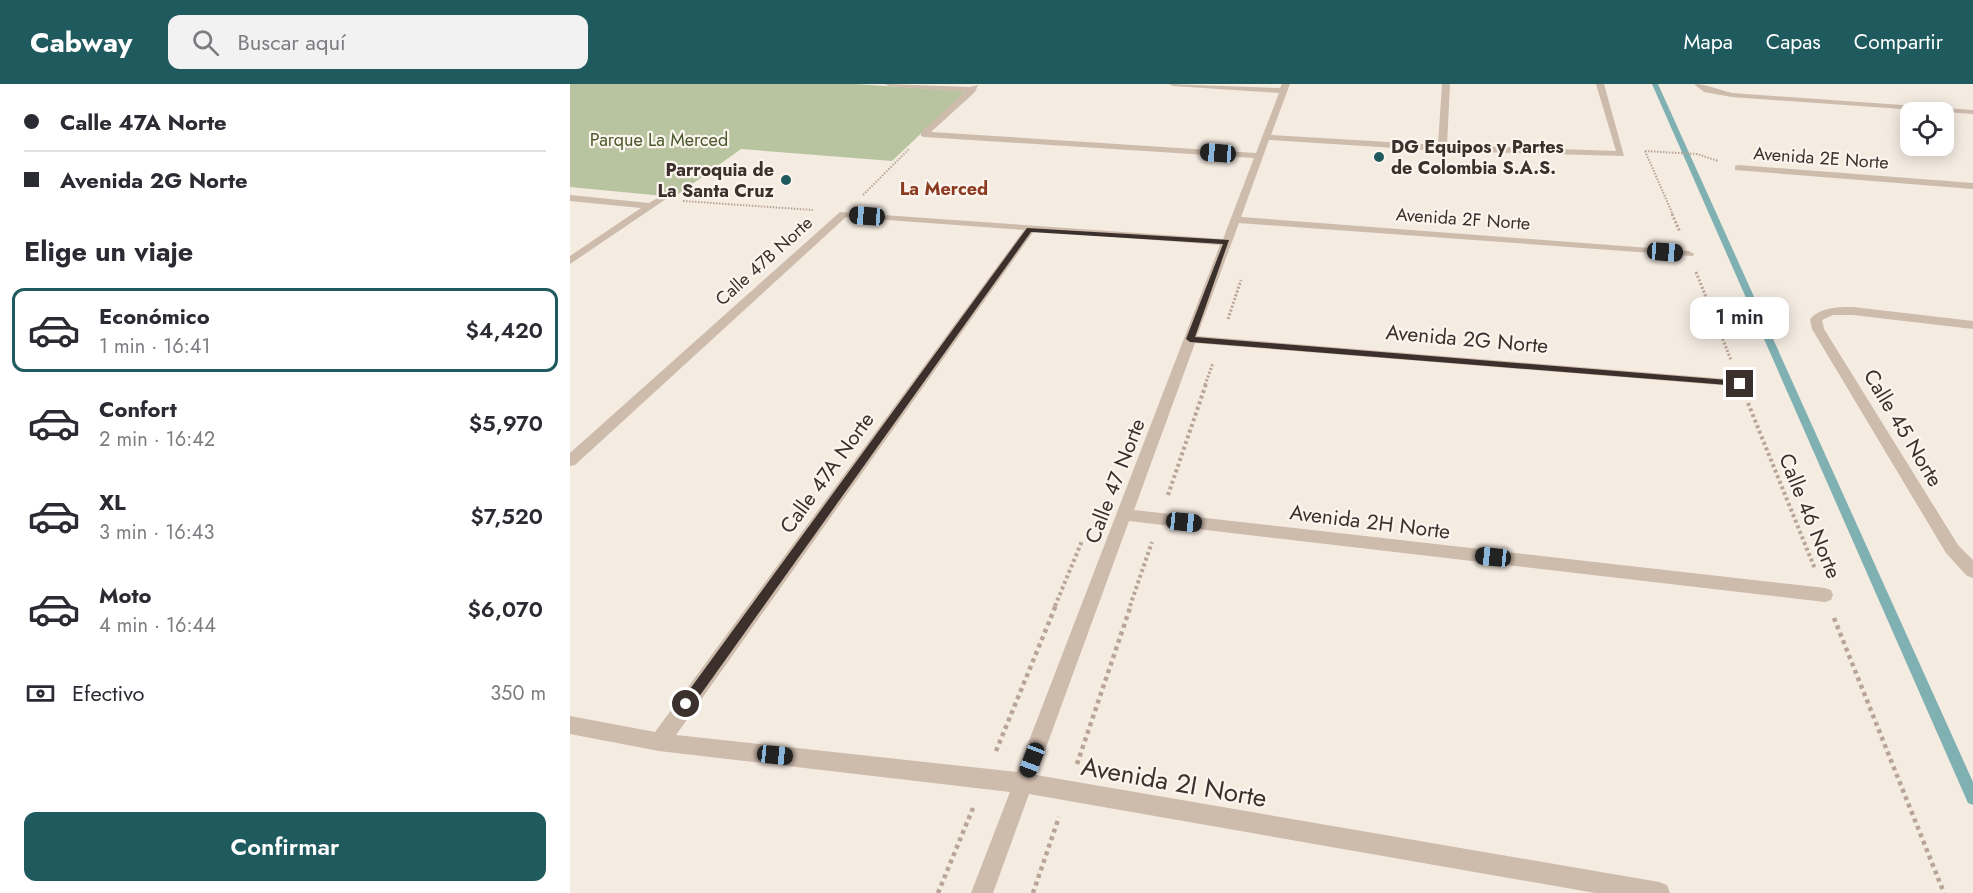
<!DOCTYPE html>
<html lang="es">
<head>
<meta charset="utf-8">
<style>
  :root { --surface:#fff; --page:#f2f2f3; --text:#2b2b33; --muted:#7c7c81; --line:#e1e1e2; --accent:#1f5a5e }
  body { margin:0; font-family:Jost,sans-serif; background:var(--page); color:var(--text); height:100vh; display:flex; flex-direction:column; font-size:22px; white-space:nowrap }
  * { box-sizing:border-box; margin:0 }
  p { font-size:20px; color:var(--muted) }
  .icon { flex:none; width:33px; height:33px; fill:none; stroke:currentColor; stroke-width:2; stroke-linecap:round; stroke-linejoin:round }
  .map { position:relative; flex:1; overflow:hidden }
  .sheet { display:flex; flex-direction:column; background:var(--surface); width:570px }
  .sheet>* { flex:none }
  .top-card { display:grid; align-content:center; height:132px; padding:0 24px; background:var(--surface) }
  .fabs { position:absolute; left:1330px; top:18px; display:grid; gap:12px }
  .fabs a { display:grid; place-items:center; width:54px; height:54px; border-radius:12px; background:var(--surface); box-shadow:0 3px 15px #0003; font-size:30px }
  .end { position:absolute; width:27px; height:27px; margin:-14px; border:8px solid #3b302b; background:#fff; box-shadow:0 0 0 3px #fff }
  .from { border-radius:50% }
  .bubble { position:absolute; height:42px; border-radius:12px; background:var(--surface); box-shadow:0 3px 15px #0003; font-size:20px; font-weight:600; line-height:42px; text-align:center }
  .car { position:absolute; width:18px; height:36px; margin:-18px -9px; border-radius:8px; box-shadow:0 0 4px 2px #0007; background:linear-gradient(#222 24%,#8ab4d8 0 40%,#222 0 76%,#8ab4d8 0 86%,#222 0) }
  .top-card b { display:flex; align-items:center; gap:21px; height:57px; font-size:22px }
  .top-card b+b { border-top:2px solid var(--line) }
  .top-card i { width:15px; height:15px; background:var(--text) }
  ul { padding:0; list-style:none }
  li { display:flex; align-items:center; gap:18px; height:84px; margin:0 12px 9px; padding:0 12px; border:3px solid transparent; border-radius:12px }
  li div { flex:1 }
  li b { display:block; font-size:22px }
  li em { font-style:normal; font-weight:600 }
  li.current { border-color:var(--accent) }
  li>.icon { width:54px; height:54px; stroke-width:1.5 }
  h2 { padding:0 24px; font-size:27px; line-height:72px }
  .pay { display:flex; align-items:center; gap:15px; height:66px; padding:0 24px; font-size:22px }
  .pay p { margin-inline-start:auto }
  .action { display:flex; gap:12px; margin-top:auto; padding:12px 24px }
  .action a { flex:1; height:69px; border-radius:12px; background:var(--accent); color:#fff; font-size:24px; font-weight:600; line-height:69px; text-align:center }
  header { display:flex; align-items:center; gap:36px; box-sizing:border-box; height:84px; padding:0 30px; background:var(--accent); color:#fff }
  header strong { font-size:28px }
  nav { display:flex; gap:33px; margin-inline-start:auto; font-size:21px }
  .search { width:420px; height:54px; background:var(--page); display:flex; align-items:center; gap:15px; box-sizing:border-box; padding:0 21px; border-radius:12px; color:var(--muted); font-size:22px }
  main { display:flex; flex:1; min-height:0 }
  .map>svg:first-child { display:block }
  .green { fill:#b8c4a0 }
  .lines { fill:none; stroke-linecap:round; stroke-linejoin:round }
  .stream { fill:#7fb0b2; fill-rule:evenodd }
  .path-far3 { stroke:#b9a596; stroke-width:2; stroke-dasharray:1.5 1.5; stroke-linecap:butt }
  .path-far2 { stroke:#b9a596; stroke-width:3; stroke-dasharray:2 2; stroke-linecap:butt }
  .path-far1 { stroke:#b9a596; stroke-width:4; stroke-dasharray:3 3; stroke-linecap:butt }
  .path { stroke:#b9a596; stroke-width:4.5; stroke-dasharray:4 4; stroke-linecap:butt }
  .minor { fill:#cdbbac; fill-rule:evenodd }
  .route { fill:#3b302b }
  .poi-dot { fill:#1f5a5e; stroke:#fbf5ee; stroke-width:2 }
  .labels { text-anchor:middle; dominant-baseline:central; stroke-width:4.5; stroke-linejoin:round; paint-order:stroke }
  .far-park-label { font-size:18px; fill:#4a5a2e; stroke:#fbf5ee }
  .far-poi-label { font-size:18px; font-weight:bold; fill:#3b302b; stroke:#fbf5ee; text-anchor:start }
  .far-street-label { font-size:18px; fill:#3b302b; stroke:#fbf5ee }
  .far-neighbourhood-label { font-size:18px; font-weight:bold; fill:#8c3b22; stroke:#fbf5ee }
  .street-label { font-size:21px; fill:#3b302b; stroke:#fbf5ee }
  .near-street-label { font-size:26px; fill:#3b302b; stroke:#fbf5ee }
</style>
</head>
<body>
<header>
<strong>Cabway</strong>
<div class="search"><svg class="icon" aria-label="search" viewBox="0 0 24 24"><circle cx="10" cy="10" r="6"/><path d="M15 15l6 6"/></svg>Buscar aquí</div>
<nav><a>Mapa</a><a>Capas</a><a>Compartir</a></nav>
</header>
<main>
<section class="sheet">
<div class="top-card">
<b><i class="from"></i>Calle 47A Norte</b>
<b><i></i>Avenida 2G Norte</b>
</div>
<h2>Elige un viaje</h2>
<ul>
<li class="current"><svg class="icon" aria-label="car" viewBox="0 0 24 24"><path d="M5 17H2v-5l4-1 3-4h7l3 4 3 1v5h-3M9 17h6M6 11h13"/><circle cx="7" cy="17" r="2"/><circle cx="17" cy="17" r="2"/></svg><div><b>Económico</b><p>1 min · 16:41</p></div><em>$4,420</em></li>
<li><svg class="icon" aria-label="car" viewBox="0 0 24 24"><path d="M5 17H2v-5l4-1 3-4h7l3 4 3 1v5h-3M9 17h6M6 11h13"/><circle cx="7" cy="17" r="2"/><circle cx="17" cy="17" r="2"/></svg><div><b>Confort</b><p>2 min · 16:42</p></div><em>$5,970</em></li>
<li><svg class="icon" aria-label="car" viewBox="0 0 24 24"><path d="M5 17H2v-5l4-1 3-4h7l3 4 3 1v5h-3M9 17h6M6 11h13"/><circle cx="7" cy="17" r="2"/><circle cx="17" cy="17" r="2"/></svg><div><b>XL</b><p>3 min · 16:43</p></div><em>$7,520</em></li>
<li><svg class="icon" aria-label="car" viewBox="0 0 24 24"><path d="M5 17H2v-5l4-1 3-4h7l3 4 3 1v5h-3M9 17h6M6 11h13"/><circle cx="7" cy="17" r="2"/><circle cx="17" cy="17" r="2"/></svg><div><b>Moto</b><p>4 min · 16:44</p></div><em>$6,070</em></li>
</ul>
<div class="pay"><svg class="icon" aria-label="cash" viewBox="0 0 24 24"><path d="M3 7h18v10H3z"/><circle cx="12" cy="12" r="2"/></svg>Efectivo<p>350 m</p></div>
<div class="action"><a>Confirmar</a></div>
</section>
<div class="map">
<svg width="1403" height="809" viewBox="0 0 1403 809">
  <rect width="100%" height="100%" fill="#f4ebe1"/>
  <path class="green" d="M0,0H285L396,7L322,77L171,65L104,113L0,103Z"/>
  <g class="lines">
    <path class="stream" d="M1082,0H1088L1403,698V721L1398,719Z"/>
    <path class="path-far3" d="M1075,67L1103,131
      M1075,67L1127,70L1148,77
      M293,111L339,65
      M113,117L243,126"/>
    <path class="path-far2" d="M1102,130L1110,148
      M1126,188L1161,276
      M658,235L671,196
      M635,301L643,279"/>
    <path class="path-far1" d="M1178,319L1245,485
      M598,411L636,300
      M485,522L512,457
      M560,522L582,458"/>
    <path class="path" d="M1264,534L1374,809
      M426,667L486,521
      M507,680L561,521
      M368,809L403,724
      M463,809L489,733"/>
    <path class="minor" d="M315,0L400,3L408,1L405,8L361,48L686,69L709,9L603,2L599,0L710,4L712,0H720L701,51L868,61L872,0H880L877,61L1046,67L1026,0H1034L1054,72L872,67L699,56L671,133L1119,167L1124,170L1123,172L669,139L627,252L1170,296L1177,300L1175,303L625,259L564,426L1255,504L1261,506L1263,511L1261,516L1255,518L559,437L466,691L1089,798L1097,801L1100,809H1025L459,710L423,809H401L440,708L89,667L0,650V632L85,648L454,146L276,133L5,381L0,382V369L270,128L653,155L684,74L354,53L351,52V48L395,8L319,2ZM464,147L650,161L447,688L106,651Z
      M1124,0C1136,0 1149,6 1162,9L1403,26V30L1162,13L1134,8Z
      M1168,81L1403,99V105L1165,86V82Z
      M0,111L79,119L91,112L96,115L0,180V172L71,124L0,117Z
      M1283,223L1403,237V245L1283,231H1263L1252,236L1254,245L1388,461L1403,476V494L1397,492L1376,469L1242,245L1240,235C1251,223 1268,223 1283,223Z"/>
  </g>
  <path class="route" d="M457,144L659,156L625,253L1170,297L1175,300L1170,302L620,258L616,255L653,160L461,148L121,624H112V616Z"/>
  <g class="poi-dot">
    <circle cx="809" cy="73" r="6"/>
    <circle cx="216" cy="96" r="6"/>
  </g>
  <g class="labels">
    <g class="far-park-label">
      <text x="89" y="56">Parque La Merced</text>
    </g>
    <g class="far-poi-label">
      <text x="821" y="63">DG Equipos y Partes<tspan x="821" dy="21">de Colombia S.A.S.</tspan></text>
      <text x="204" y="86" text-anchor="end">Parroquia de<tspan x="204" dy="21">La Santa Cruz</tspan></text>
    </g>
    <g class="far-street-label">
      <text transform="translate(1251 74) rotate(4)">Avenida 2E Norte</text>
      <text transform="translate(893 135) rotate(4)">Avenida 2F Norte</text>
      <text transform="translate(194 177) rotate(-42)">Calle 47B Norte</text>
    </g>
    <g class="far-neighbourhood-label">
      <text x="374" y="105">La Merced</text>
    </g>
    <g class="street-label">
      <text transform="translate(897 255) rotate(5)">Avenida 2G Norte</text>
      <text transform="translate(1333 344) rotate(59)">Calle 45 Norte</text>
      <text transform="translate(257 389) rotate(-54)">Calle 47A Norte</text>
      <text transform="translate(545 397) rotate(-69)">Calle 47 Norte</text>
      <text transform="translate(1240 432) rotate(68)">Calle 46 Norte</text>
      <text transform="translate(800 438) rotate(7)">Avenida 2H Norte</text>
    </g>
    <g class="near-street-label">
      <text transform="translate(604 698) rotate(10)">Avenida 2I Norte</text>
    </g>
  </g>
</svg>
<div class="fabs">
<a><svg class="icon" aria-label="locate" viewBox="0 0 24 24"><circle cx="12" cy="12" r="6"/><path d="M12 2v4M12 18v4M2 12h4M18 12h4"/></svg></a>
</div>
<i class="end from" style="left:116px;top:620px"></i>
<i class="end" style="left:1170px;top:300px"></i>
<div class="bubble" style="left:1120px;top:213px;width:99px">1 min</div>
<i class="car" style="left:648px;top:69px;rotate:274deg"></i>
<i class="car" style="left:297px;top:132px;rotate:274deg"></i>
<i class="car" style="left:1095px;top:168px;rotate:94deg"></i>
<i class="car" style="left:614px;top:438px;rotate:96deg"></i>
<i class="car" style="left:923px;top:473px;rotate:276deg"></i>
<i class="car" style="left:205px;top:671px;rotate:96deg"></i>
<i class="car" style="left:462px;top:676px;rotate:201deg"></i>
</div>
</main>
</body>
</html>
